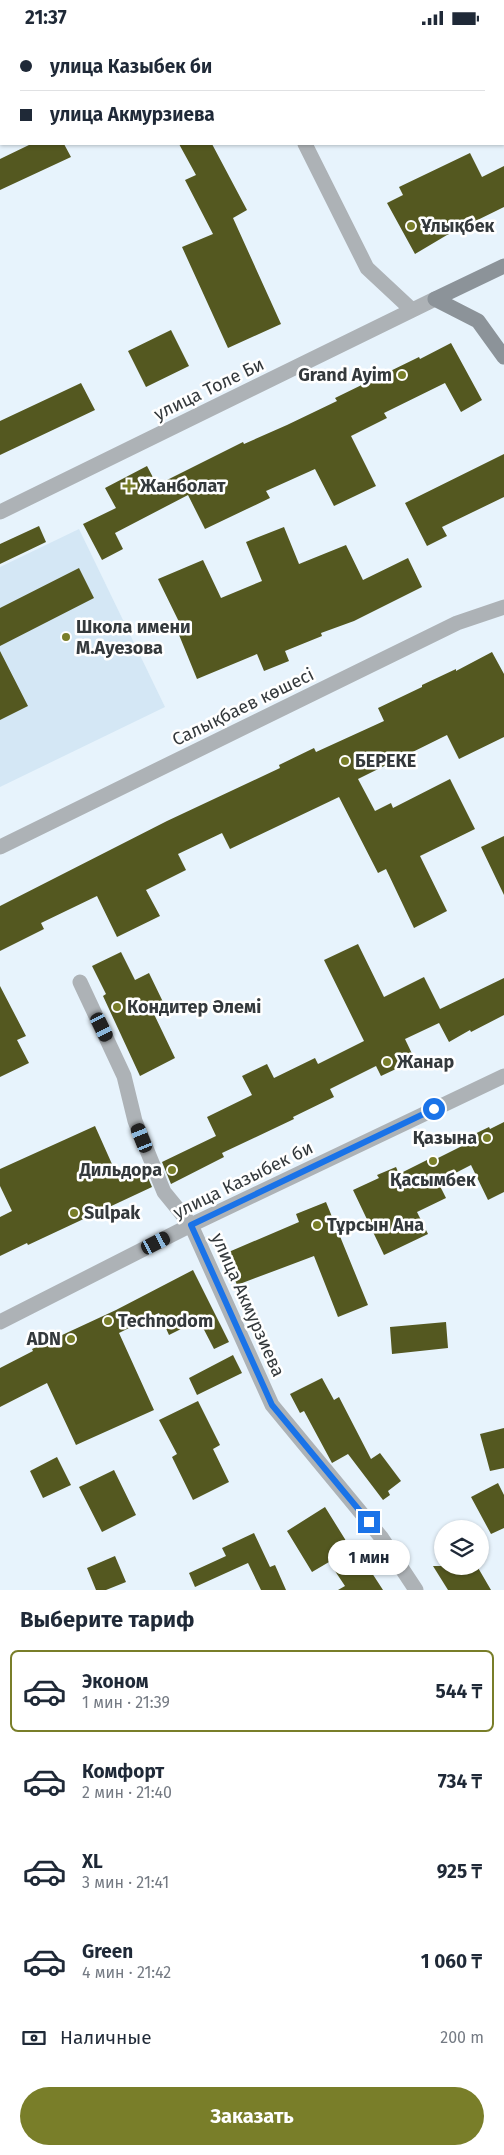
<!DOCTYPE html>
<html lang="ru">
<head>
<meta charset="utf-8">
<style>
  :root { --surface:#fff; --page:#f2f2f3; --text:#1f2937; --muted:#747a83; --line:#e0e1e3; --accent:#797e29 }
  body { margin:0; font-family:"Fira Sans",sans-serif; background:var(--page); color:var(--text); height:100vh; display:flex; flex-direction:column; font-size:19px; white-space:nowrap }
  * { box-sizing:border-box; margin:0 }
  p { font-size:16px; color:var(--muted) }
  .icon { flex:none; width:28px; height:28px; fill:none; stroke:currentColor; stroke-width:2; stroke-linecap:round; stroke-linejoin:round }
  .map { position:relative; height:1555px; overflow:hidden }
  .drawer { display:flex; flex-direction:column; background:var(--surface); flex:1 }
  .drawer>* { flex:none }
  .banner { position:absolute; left:0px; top:0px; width:505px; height:110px; box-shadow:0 1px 4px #0004; display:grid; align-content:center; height:110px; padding:0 20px; background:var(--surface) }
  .tools { position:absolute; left:434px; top:1485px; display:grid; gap:10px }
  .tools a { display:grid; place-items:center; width:55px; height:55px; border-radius:50%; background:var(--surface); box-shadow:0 1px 4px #0004; font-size:25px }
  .end { position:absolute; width:22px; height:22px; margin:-11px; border:6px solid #1a73e8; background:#fff; box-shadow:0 0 0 2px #fff }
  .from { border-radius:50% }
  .bubble { position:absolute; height:35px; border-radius:18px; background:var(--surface); box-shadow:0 1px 4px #0004; font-size:16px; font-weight:700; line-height:35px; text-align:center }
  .car { position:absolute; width:15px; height:30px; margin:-15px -8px; border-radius:6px; box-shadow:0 0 4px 1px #0007; background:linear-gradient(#222 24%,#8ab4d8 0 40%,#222 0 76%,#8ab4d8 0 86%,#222 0) }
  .banner b { display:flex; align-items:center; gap:18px; height:48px; font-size:19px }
  .banner b+b { border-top:1px solid var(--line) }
  .banner i { width:12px; height:12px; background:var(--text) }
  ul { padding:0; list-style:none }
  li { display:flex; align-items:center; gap:15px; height:82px; margin:0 10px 8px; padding:0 10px; border:2px solid transparent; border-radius:8px }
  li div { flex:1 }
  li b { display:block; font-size:19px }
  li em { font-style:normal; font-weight:700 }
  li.active { border-color:var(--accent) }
  li>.icon { width:45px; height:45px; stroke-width:1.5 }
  h2 { padding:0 20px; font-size:22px; line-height:60px }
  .pay { display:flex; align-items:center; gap:12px; height:55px; padding:0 20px; font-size:19px }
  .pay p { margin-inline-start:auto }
  .action { display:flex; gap:10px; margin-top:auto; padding:10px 20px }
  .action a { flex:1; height:58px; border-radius:30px; background:var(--accent); color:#fff; font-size:20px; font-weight:700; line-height:58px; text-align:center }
  .status { display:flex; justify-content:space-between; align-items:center; height:35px; padding:0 25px; background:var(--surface); direction:ltr }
  .status svg { height:14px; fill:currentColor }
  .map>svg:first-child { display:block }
  .built { fill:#d4e7f5 }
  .building { fill:#545820 }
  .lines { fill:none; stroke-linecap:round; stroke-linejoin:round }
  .street { stroke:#adb2b6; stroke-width:15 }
  .secondary { stroke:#8c9399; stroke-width:15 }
  .route { stroke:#1a73e8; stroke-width:6 }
  .poi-dot { fill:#797e29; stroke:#fff; stroke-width:2 }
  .labels { text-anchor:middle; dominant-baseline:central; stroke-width:5; stroke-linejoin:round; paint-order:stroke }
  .poi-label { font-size:18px; font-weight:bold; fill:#34393c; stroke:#fff; text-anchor:start }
  .street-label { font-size:18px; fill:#34393c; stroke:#fff }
</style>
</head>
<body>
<div class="status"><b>21:37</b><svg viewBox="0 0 49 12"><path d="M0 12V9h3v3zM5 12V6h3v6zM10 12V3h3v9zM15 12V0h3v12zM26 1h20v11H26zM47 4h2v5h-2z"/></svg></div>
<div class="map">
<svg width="504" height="1555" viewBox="0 0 504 1555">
  <rect width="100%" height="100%" fill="#e7f3fc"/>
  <path class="built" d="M79,494L165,672L0,752V532Z"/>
  <path class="building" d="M31,109H64L71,122L0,155V124Z
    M179,109H212L247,175L233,183L281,289L228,313L182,212L213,199L185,145L196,140Z
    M470,118L482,142L504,131V172L447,200L415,219L387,168L403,160L399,152Z
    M171,295L189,331L146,352L128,316Z
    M451,308L482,365L461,377L445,348L384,378L387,383L351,401L376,451L334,471L315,434L266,456L270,463L205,494L188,460L115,498L123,514L102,525L83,489L116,473L105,453L147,431L157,450L243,407L244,409L287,390L337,366L335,363L419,322L420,324Z
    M81,348L95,375L0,420V386Z
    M504,419V462L442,492L447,501L427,511L405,468Z
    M39,491L46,507L0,529V509Z
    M284,492L299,529L346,510L363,545L408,523L422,552L354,586L321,598L322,601L285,616L289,626L264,636L257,619L197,644L177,595L182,593L158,544L203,525L221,563L262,546L246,507Z
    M79,533L94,563L0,611V573Z
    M0,616L28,671L0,685Z
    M492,617L504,639V702L459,724L447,700L358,744L375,776L391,768L393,773L450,744L475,794L420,821L447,876L414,893L386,834L378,838L339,762L230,814L222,798L178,819L186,835L146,855L160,881L117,902L97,861L41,888L44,894L0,916V871L167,786L280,733L279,730L314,713L316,717L384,686L378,673L422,652V650L456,634V636Z
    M504,801V860L481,812Z
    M358,909L384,962L424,942L440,974L504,943V980L471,997L470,995L449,1007L439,988L405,1004L415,1025L381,1041L376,1031L330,1054L334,1062L293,1082L294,1084L222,1118L224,1122L171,1149L162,1127L216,1101L207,1082L252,1060L242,1041L267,1029L274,1043L315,1023L318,1029L364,1006L324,925Z
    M121,917L135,945L149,938L164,969L152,975L175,1023L140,1041L103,961L106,959L92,931Z
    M0,951L26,1001L17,1005L29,1028L0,1042Z
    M504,1087V1157L488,1165L471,1130L438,1147L446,1163L417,1177L428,1199L384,1220L353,1155L379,1143L377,1140L396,1132L399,1139L427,1125L428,1128L462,1111L460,1106L489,1092L490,1094Z
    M95,1091L120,1147L145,1136L152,1152L28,1210L27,1208L0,1221V1182L12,1176L0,1151V1134Z
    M326,1167L368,1270L338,1282L314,1221L237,1250L224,1219L299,1187L296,1179Z
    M193,1235L229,1307L214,1314L199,1285L169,1300L159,1278L119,1298L154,1375L76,1410L47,1348L0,1372V1333L33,1316L32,1314L116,1275Z
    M446,1287L448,1313L392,1319L390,1292Z
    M233,1320L242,1338L197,1360L189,1343Z
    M322,1343L334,1365L339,1362L371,1424L380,1418L401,1446L388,1456L390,1460L383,1465L348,1419L332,1428L304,1376L300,1378L290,1359Z
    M198,1366L220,1410L213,1414L229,1447L193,1465L172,1422L177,1419L159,1385Z
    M504,1393V1433L490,1436L480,1399Z
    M57,1422L71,1450L43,1463L30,1436Z
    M114,1435L136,1480L102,1497L79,1452Z
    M498,1448L504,1460V1493L491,1499L471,1462Z
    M325,1472L366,1538L370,1535L383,1555H338L345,1551L329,1527L312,1537L287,1496Z
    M254,1498L270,1532L275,1530L286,1555H261L248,1528L195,1552L189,1538L226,1521L222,1513Z
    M115,1521L126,1547L106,1555H96L87,1533Z
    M433,1531H477L491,1555H448Z"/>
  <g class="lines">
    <path class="street" d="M254,0V1
      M146,1L149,0
      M0,71H1
      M305,109L367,233L412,275
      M0,477L435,264
      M0,812L457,588L504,572
      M80,947L124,1041L135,1086L164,1157L191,1190L272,1370L381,1502L416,1555
      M0,1287L191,1190L504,1041"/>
    <path class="secondary" d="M435,264L478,286L504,322
      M435,264L504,231"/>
  </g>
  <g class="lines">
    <path class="route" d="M369,1487L272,1370L191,1190L434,1074"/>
  </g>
  <g class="poi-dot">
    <circle cx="411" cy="191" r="5"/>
    <circle cx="402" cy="340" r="5"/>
    <path d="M126.5 443.5h5v5h5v5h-5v5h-5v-5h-5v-5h5z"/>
    <circle cx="66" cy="602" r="5"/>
    <circle cx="345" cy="726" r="5"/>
    <circle cx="117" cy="972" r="5"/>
    <circle cx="387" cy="1027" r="5"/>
    <circle cx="487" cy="1103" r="5"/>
    <circle cx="433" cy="1126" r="5"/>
    <circle cx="172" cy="1135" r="5"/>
    <circle cx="74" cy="1178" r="5"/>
    <circle cx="317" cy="1190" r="5"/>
    <circle cx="108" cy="1286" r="5"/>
    <circle cx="71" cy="1304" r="5"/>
  </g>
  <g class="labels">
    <g class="poi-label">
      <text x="421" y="191">Ұлықбек</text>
      <text x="392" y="340" text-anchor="end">Grand Ayim</text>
      <text x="140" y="451">Жанболат</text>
      <text x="76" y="592">Школа имени<tspan x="76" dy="21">М.Ауезова</tspan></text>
      <text x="355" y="726">БЕРЕКЕ</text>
      <text x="127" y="972">Кондитер Әлемі</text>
      <text x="397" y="1027">Жанар</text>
      <text x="477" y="1103" text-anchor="end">Қазына</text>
      <text x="162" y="1135" text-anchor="end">Дильдора</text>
      <text x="433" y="1145" text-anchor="middle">Қасымбек</text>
      <text x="84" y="1178">Sulpak</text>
      <text x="327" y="1190">Тұрсын Ана</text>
      <text x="118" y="1286">Technodom</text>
      <text x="61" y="1304" text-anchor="end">ADN</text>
    </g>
    <g class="street-label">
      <text transform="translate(209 354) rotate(-26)">улица Толе Би</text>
      <text transform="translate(243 672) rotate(-26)">Салықбаев көшесі</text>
      <text transform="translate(243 1145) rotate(-26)">улица Казыбек би</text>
      <text transform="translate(248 1270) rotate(66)">улица Акмурзиева</text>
    </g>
  </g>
</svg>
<div class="tools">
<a><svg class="icon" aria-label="layers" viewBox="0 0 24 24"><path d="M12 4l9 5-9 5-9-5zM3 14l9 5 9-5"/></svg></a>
</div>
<i class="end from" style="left:434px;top:1074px"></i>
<i class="end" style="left:369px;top:1487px"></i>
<div class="bubble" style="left:328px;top:1505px;width:82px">1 мин</div>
<i class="car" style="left:102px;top:992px;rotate:154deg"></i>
<i class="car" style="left:142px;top:1103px;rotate:338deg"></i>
<i class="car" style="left:156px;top:1208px;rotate:63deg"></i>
<div class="banner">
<b><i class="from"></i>улица Казыбек би</b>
<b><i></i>улица Акмурзиева</b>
</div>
</div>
<section class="drawer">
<h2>Выберите тариф</h2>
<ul>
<li class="active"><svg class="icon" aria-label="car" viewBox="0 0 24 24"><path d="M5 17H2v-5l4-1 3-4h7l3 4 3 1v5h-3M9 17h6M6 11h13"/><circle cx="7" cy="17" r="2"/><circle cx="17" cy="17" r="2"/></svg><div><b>Эконом</b><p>1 мин · 21:39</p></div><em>544 ₸</em></li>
<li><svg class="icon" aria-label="car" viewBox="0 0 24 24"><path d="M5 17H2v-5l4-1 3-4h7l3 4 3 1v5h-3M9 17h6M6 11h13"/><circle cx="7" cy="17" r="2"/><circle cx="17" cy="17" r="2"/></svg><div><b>Комфорт</b><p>2 мин · 21:40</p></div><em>734 ₸</em></li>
<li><svg class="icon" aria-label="car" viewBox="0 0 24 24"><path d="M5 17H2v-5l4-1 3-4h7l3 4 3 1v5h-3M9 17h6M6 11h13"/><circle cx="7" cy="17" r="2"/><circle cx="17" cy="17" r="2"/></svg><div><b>XL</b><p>3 мин · 21:41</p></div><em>925 ₸</em></li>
<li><svg class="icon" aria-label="car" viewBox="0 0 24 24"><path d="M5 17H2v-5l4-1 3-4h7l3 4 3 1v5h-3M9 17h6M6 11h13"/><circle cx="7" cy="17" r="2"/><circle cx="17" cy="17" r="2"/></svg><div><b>Green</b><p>4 мин · 21:42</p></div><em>1 060 ₸</em></li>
</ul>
<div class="pay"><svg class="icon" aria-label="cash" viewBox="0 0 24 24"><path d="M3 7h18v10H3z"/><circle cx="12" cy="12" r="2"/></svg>Наличные<p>200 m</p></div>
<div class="action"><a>Заказать</a></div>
</section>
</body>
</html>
